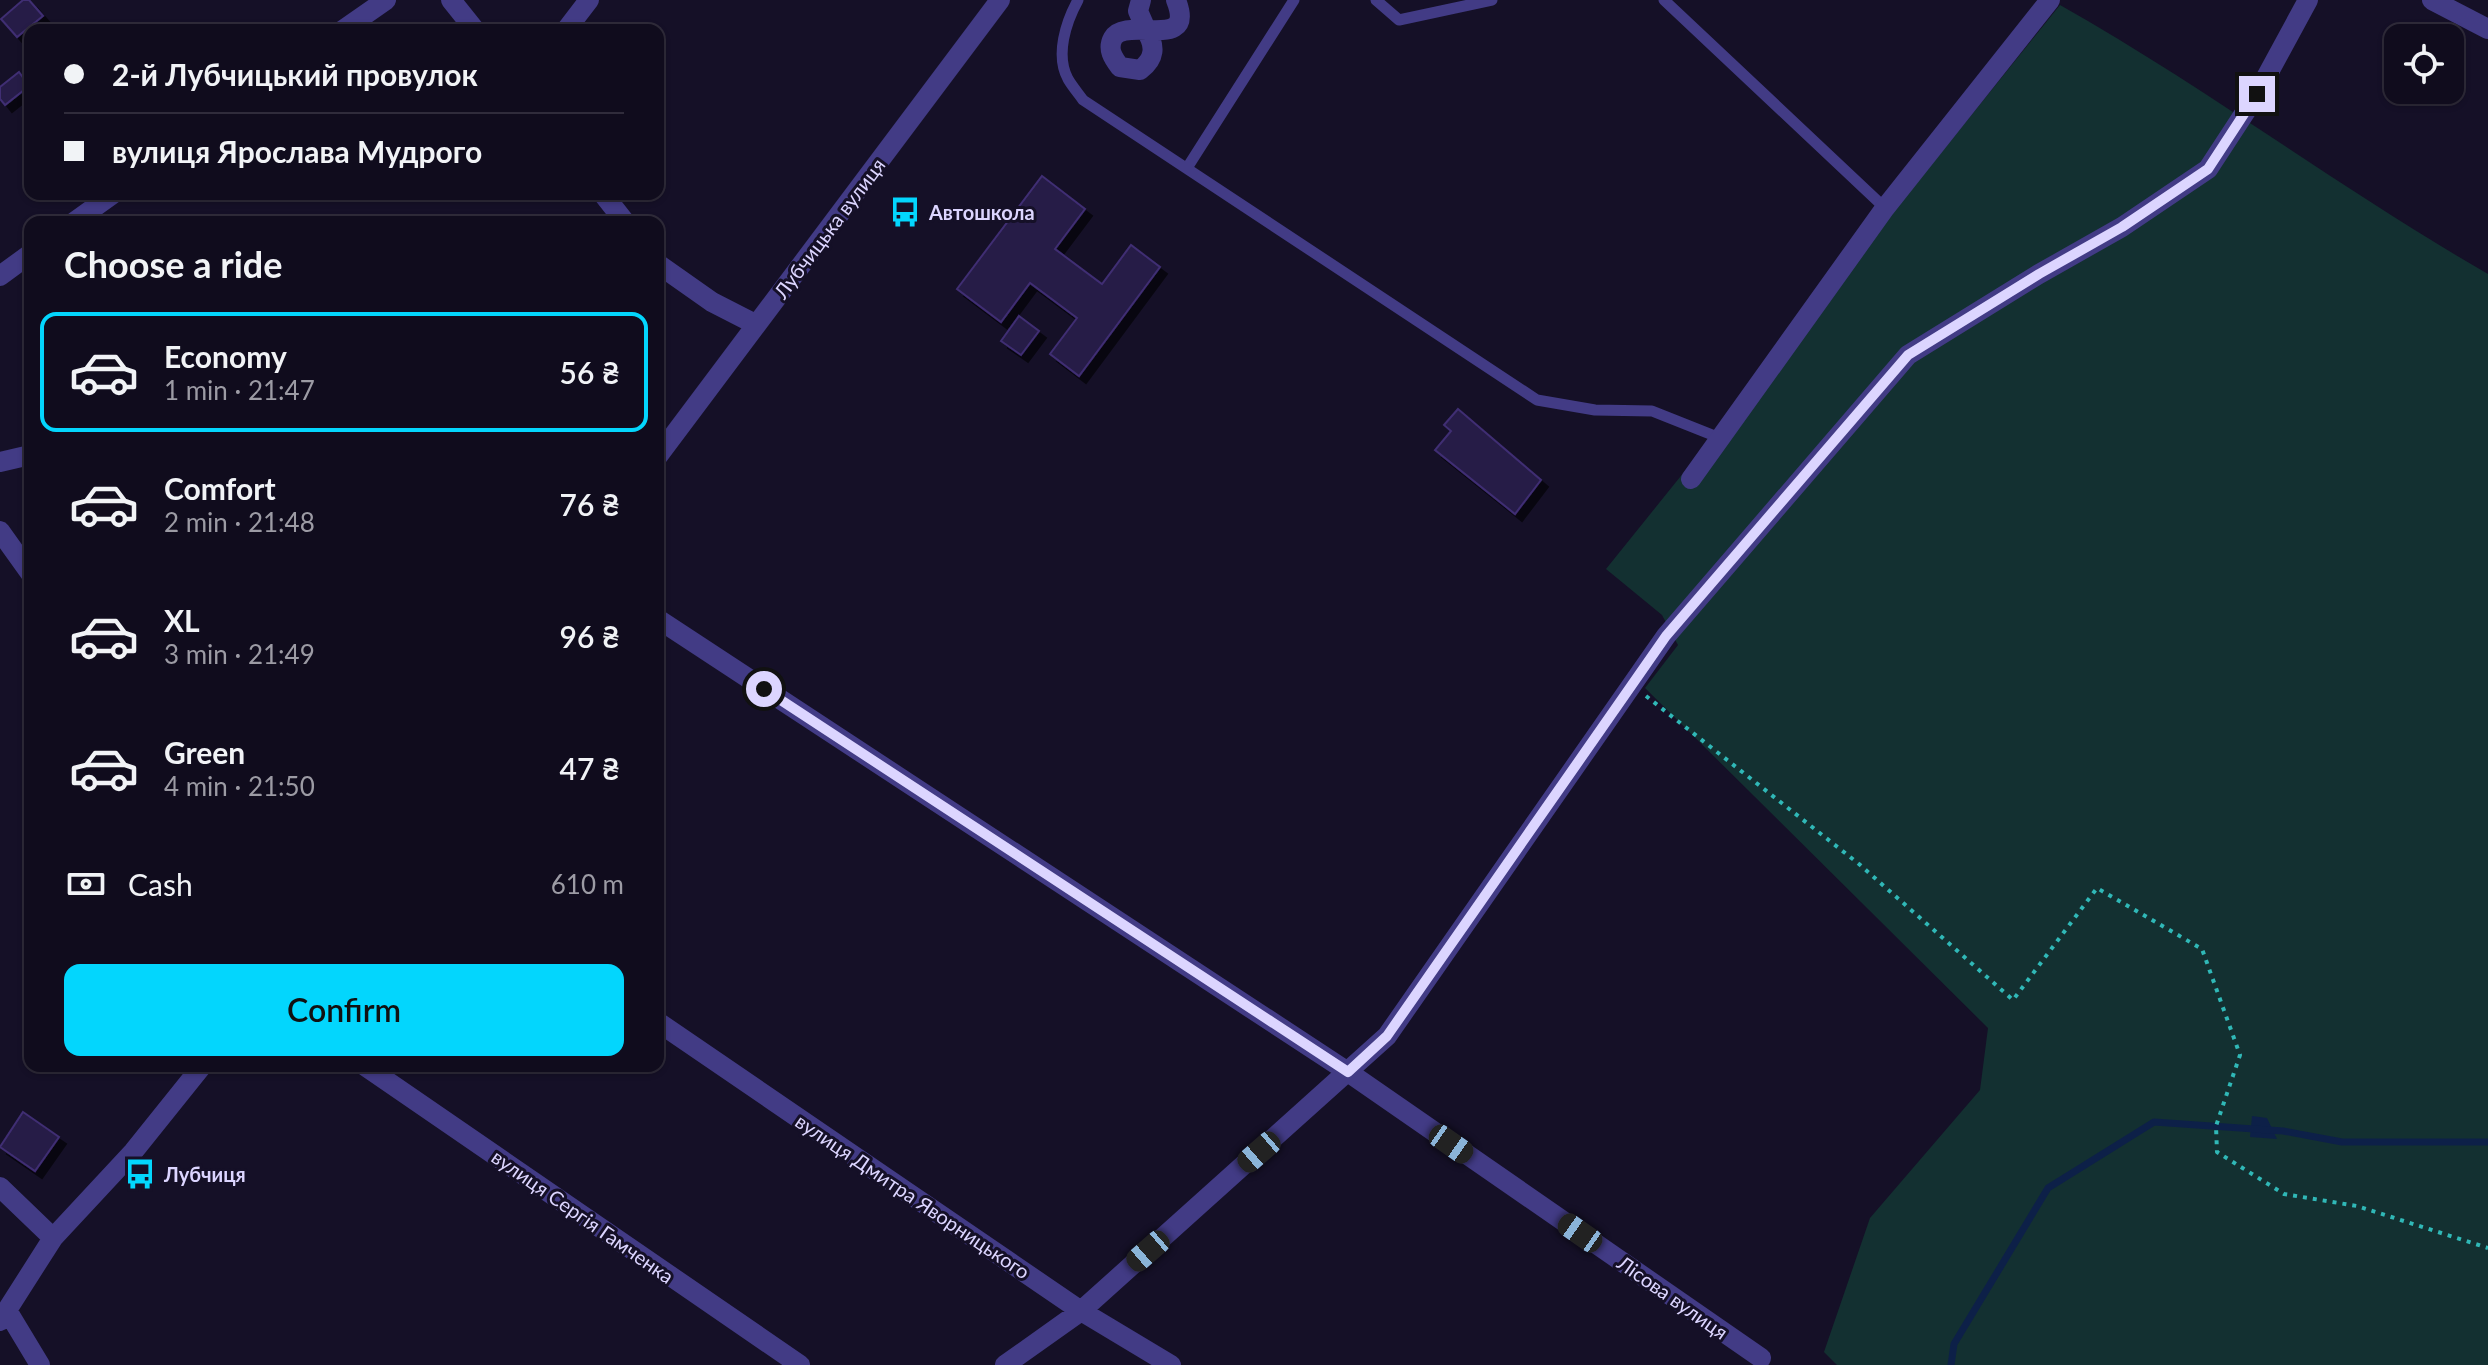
<!DOCTYPE html>
<html lang="en">
<head>
<meta charset="utf-8">
<style>
  :root { --surface:#100c1d; --page:#1e1a2a; --text:#f1f3f6; --muted:#9c9ba4; --line:#302c3b; --accent:#03d6fd }
  body { margin:0; font-family:Lato,sans-serif; background:var(--page); color:var(--text); height:100vh; display:flex; flex-direction:column; font-size:30px; white-space:nowrap }
  * { box-sizing:border-box; margin:0 }
  p { font-size:26px; color:var(--muted) }
  .icon { flex:none; width:44px; height:44px; fill:none; stroke:currentColor; stroke-width:2; stroke-linecap:round; stroke-linejoin:round }
  .map { position:relative; flex:1; overflow:hidden }
  .side { position:absolute; left:24px; top:216px; width:640px; height:856px; display:flex; flex-direction:column; background:var(--surface); border-radius:16px; box-shadow:0 2px 6px #0004,0 0 0 2px var(--line) }
  .side>* { flex:none }
  .guide { position:absolute; left:24px; top:24px; width:640px; height:176px; border-radius:16px; box-shadow:0 2px 6px #0004,0 0 0 2px var(--line); display:grid; align-content:center; height:176px; padding:0 40px; background:var(--surface) }
  .tools { position:absolute; left:2384px; top:24px; display:grid; gap:16px }
  .tools a { display:grid; place-items:center; width:80px; height:80px; border-radius:16px; background:var(--surface); box-shadow:0 2px 6px #0004,0 0 0 2px var(--line); font-size:40px }
  .end { position:absolute; width:36px; height:36px; margin:-18px; border:10px solid #dcd5ff; background:#111; box-shadow:0 0 0 4px #111 }
  .from { border-radius:50% }
  .car { position:absolute; width:24px; height:48px; margin:-24px -12px; border-radius:10px; box-shadow:0 0 6px 2px #0007; background:linear-gradient(#222 24%,#8ab4d8 0 40%,#222 0 76%,#8ab4d8 0 86%,#222 0) }
  .guide b { display:flex; align-items:center; gap:28px; height:76px; font-size:30px }
  .guide b+b { border-top:2px solid var(--line) }
  .guide i { width:20px; height:20px; background:var(--text) }
  ul { padding:0; list-style:none }
  li { display:flex; align-items:center; gap:24px; height:120px; margin:0 16px 12px; padding:0 24px; border:4px solid transparent; border-radius:16px }
  li div { flex:1 }
  li b { display:block; font-size:30px }
  li em { font-style:normal; font-weight:600 }
  li.current { border-color:var(--accent) }
  li>.icon { width:72px; height:72px; stroke-width:1.5 }
  h2 { padding:0 40px; font-size:36px; line-height:96px }
  .pay { display:flex; align-items:center; gap:20px; height:88px; padding:0 40px; font-size:30px }
  .pay p { margin-inline-start:auto }
  .cta { display:flex; gap:16px; margin-top:auto; padding:16px 40px }
  .cta a { flex:1; height:92px; border-radius:16px; background:var(--accent); color:#111; font-size:32px; font-weight:600; line-height:92px; text-align:center }
  .map>svg:first-child { display:block }
  .green { fill:#133031 }
  .water { fill:#0d2048 }
  .lines { fill:none; stroke-linecap:round; stroke-linejoin:round }
  .stream { stroke:#0d2048; stroke-width:7 }
  .building { fill:#271c47; stroke:#3f2e73; stroke-width:2; filter:url(#shadow) }
  .path { stroke:#30b8b7; stroke-width:4; stroke-dasharray:4 6; stroke-linecap:butt }
  .lane { stroke:#423b85; stroke-width:11 }
  .street { stroke:#423b85; stroke-width:20 }
  .route { stroke:#dcd5ff; stroke-width:10 }
  .labels { text-anchor:middle; dominant-baseline:central; stroke-width:6; stroke-linejoin:round; paint-order:stroke }
  .poi-label { font-size:20px; font-weight:bold; fill:#dcd5ff; stroke:#151027; text-anchor:start }
  .street-label { font-size:20px; fill:#dcd5ff; stroke:#151027 }
</style>
</head>
<body>
<div class="map">
<svg width="2488" height="1365" viewBox="0 0 2488 1365">
  <defs>
    <filter id="shadow"><feDropShadow dx="7" dy="7" stdDeviation="0" flood-color="#0009"/></filter>
  </defs>
  <rect width="100%" height="100%" fill="#151027"/>
  <path class="green" d="M2060,5C2207,88 2342,190 2488,274V1365H1837L1824,1352L1870,1218L1980,1090L1988,1028L1645,688L1678,645L1662,615L1606,569Z"/>
  <path class="water" d="M2252,1116L2267,1118L2277,1139L2250,1137Z"/>
  <g class="lines">
    <path class="stream" d="M1951,1365L1954,1344L2048,1188L2154,1122L2283,1131L2342,1142H2488"/>
  </g>
  <path class="building" d="M23,0H29L43,16L17,37L1,19Z
    M19,72L29,86L5,105L0,99V87Z
    M1042,176L1085,209L1055,249L1102,284L1131,245L1160,267L1079,376L1050,354L1077,318L1030,283L1001,322L957,289Z
    M1019,316L1039,331L1021,355L1001,341Z
    M1458,409L1541,480L1515,514L1435,450L1451,431L1444,425Z
    M23,1112L59,1137L35,1171L0,1147Z"/>
  <g class="lines">
    <path class="path" d="M1646,696L1859,864L2013,1000L2097,888L2202,949L2240,1055L2216,1126L2217,1152L2284,1194L2357,1206L2488,1248"/>
    <path class="lane" d="M1078,0C1066,22 1055,55 1068,79C1072,86 1078,93 1083,100L1537,400L1595,410L1652,411L1720,438
      M1376,0L1399,20L1492,0
      M1664,0L1885,208
      M1187,168L1294,0"/>
    <path class="street" d="M451,0L475,30
      M1141,0L1138,11L1145,27
      M2432,0L2488,29
      M343,30L386,0
      M566,30L589,0
      M1146,31C1156,46 1155,59 1140,70L1120,67C1113,58 1107,49 1113,38C1126,15 1197,53 1176,0
      M603,194L625,222
      M74,222L113,194
      M658,264L712,302L755,324
      M0,276L30,254
      M658,456L1000,0
      M0,462L30,455
      M1691,479L1885,208L2050,0
      M0,531L30,573
      M658,619L1348,1072L1761,1358
      M658,1022L1081,1311L1171,1365
      M365,1066L800,1365
      M0,1187L53,1238
      M8,1312L40,1365
      M0,1321L53,1238L133,1152L202,1066
      M1005,1365L1081,1311L1387,1036L1666,636L1908,355L2039,274L2122,227L2208,169L2257,94L2308,0"/>
  </g>
  <g class="lines">
    <path class="route" d="M764,689L1348,1072L1387,1036L1666,636L1908,355L2039,274L2122,227L2208,169L2257,94"/>
  </g>
  <defs>
    <g id="bus-bare" transform="scale(2.4)"><path d="M-5-6H5V4H4V6H2V4H-2V6H-4V4H-5ZM-3.5-4V0h7V-4ZM-3.5 1.2v1.5H-2V1.2ZM2 1.2v1.5H3.5V1.2Z" fill="#03d6fd" stroke="#151027" stroke-width="2.5" paint-order="stroke"/></g>
  </defs>
  <g fill-rule="evenodd">
    <use href="#bus-bare" x="905" y="212"/>
    <use href="#bus-bare" x="140" y="1174"/>
  </g>
  <g class="labels">
    <g class="poi-label">
      <text x="929" y="212">Автошкола</text>
      <text x="164" y="1174">Лубчиця</text>
    </g>
    <g class="street-label">
      <text transform="translate(829 228) rotate(-53)">Лубчицька вулиця</text>
      <text transform="translate(913 1196) rotate(34)">вулиця Дмитра Яворницького</text>
      <text transform="translate(583 1216) rotate(35)">вулиця Сергія Гамченка</text>
      <text transform="translate(1673 1297) rotate(35)">Лісова вулиця</text>
    </g>
  </g>
</svg>
<div class="tools">
<a><svg class="icon" aria-label="locate" viewBox="0 0 24 24"><circle cx="12" cy="12" r="6"/><path d="M12 2v4M12 18v4M2 12h4M18 12h4"/></svg></a>
</div>
<i class="end from" style="left:764px;top:689px"></i>
<i class="end" style="left:2257px;top:94px"></i>
<i class="car" style="left:1451px;top:1144px;rotate:125deg"></i>
<i class="car" style="left:1259px;top:1152px;rotate:229deg"></i>
<i class="car" style="left:1580px;top:1233px;rotate:305deg"></i>
<i class="car" style="left:1148px;top:1251px;rotate:229deg"></i>
<div class="guide">
<b><i class="from"></i>2-й Лубчицький провулок</b>
<b><i></i>вулиця Ярослава Мудрого</b>
</div>
<section class="side">
<h2>Choose a ride</h2>
<ul>
<li class="current"><svg class="icon" aria-label="car" viewBox="0 0 24 24"><path d="M5 17H2v-5l4-1 3-4h7l3 4 3 1v5h-3M9 17h6M6 11h13"/><circle cx="7" cy="17" r="2"/><circle cx="17" cy="17" r="2"/></svg><div><b>Economy</b><p>1 min · 21:47</p></div><em>56 ₴</em></li>
<li><svg class="icon" aria-label="car" viewBox="0 0 24 24"><path d="M5 17H2v-5l4-1 3-4h7l3 4 3 1v5h-3M9 17h6M6 11h13"/><circle cx="7" cy="17" r="2"/><circle cx="17" cy="17" r="2"/></svg><div><b>Comfort</b><p>2 min · 21:48</p></div><em>76 ₴</em></li>
<li><svg class="icon" aria-label="car" viewBox="0 0 24 24"><path d="M5 17H2v-5l4-1 3-4h7l3 4 3 1v5h-3M9 17h6M6 11h13"/><circle cx="7" cy="17" r="2"/><circle cx="17" cy="17" r="2"/></svg><div><b>XL</b><p>3 min · 21:49</p></div><em>96 ₴</em></li>
<li><svg class="icon" aria-label="car" viewBox="0 0 24 24"><path d="M5 17H2v-5l4-1 3-4h7l3 4 3 1v5h-3M9 17h6M6 11h13"/><circle cx="7" cy="17" r="2"/><circle cx="17" cy="17" r="2"/></svg><div><b>Green</b><p>4 min · 21:50</p></div><em>47 ₴</em></li>
</ul>
<div class="pay"><svg class="icon" aria-label="cash" viewBox="0 0 24 24"><path d="M3 7h18v10H3z"/><circle cx="12" cy="12" r="2"/></svg>Cash<p>610 m</p></div>
<div class="cta"><a>Confirm</a></div>
</section>
</div>
</body>
</html>
